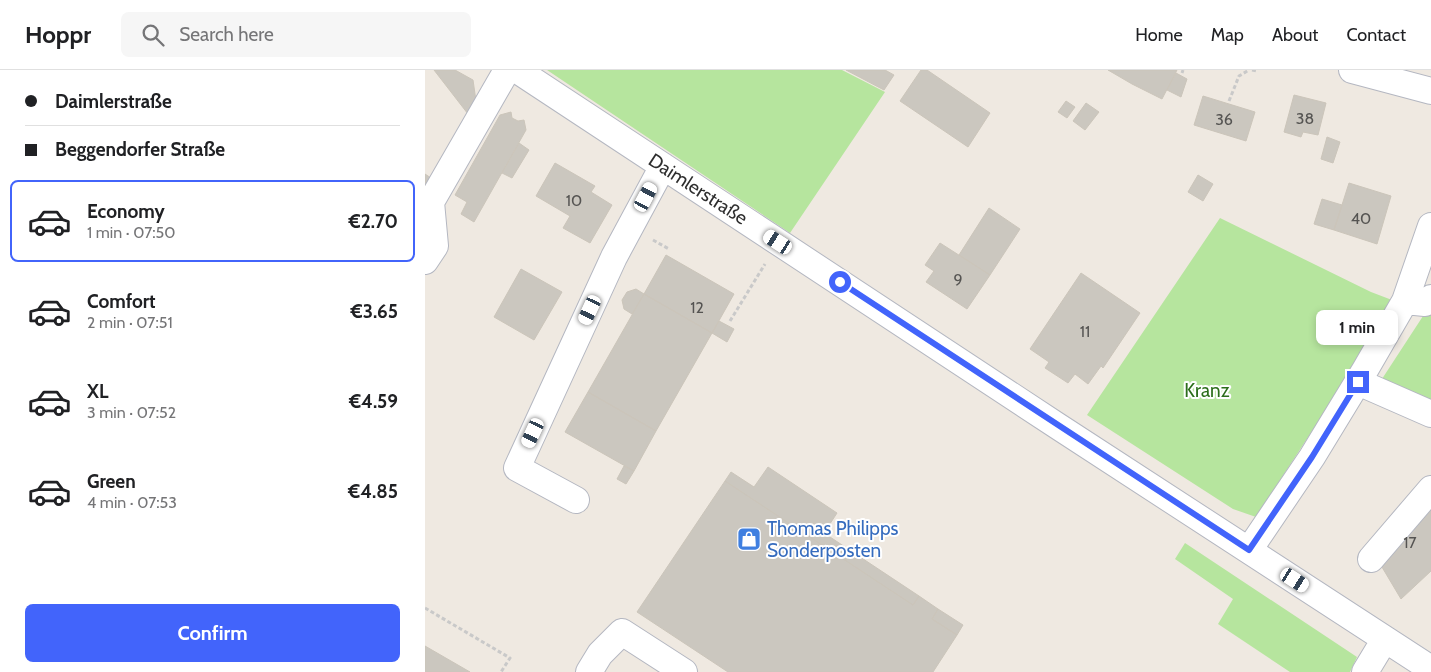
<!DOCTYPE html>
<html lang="en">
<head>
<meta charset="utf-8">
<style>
  :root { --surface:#fff; --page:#f6f6f6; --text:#202124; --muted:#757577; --line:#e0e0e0; --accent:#4264fb }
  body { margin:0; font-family:Cabin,sans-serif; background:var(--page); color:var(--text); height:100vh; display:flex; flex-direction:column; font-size:19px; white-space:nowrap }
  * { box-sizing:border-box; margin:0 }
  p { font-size:16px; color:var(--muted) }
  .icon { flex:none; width:28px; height:28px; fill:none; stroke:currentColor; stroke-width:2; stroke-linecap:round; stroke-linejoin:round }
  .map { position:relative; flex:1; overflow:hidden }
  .details { display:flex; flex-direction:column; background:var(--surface); width:425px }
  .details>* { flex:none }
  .banner { display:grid; align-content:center; height:110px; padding:0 25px; background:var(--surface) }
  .end { position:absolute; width:22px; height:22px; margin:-11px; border:6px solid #4264fb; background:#fff; box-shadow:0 0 0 2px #fff }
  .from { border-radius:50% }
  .bubble { position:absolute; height:35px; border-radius:8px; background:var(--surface); box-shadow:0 2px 8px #0003; font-size:16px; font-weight:800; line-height:35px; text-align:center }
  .car { position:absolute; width:15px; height:30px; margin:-15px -8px; border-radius:6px; box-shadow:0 0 4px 1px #0007; background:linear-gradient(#fff 24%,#345 0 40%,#fff 0 76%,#345 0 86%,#fff 0) }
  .banner b { display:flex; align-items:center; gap:18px; height:48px; font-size:19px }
  .banner b+b { border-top:1px solid var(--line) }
  .banner i { width:12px; height:12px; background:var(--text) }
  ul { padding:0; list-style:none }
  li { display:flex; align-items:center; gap:15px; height:82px; margin:0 10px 8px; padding:0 15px; border:2px solid transparent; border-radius:8px }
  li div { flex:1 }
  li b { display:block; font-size:19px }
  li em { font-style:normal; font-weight:800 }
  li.active { border-color:var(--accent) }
  li>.icon { width:45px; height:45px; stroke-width:1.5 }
  .action { display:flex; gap:10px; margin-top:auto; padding:10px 25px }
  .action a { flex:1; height:58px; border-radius:8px; background:var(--accent); color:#fff; font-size:20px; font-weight:800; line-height:58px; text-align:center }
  header { display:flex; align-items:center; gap:30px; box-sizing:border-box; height:70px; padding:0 25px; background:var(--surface); border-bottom:1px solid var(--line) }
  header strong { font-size:24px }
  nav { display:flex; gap:28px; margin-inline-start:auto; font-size:18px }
  .search { width:350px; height:45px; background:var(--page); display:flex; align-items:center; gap:12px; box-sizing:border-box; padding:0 18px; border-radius:8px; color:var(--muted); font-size:19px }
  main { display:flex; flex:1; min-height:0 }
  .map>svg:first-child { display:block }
  .green { fill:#b6e59e }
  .building { fill:#cbc7bf; stroke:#cbc5ba }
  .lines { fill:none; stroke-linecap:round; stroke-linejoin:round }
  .minor-casing { stroke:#b4b7c1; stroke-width:28 }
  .path { stroke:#c9c9c9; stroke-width:3; stroke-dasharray:4 2.5; stroke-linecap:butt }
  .minor { stroke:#fff; stroke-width:26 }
  .route { stroke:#4264fb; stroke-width:6 }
  .labels { text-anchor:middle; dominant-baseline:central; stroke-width:4; stroke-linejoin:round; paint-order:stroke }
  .number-label { font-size:16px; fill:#555452 }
  .street-label { font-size:19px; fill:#2e2e2e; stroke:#fff }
  .park-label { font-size:19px; fill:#2c6e1b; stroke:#fff }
  .shop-label { font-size:19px; fill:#366cbe; stroke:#fff; text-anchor:start }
</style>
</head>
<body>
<header>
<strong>Hoppr</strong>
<div class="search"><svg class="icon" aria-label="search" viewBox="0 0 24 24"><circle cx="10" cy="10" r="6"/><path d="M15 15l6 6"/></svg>Search here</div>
<nav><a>Home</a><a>Map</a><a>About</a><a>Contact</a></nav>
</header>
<main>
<section class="details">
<div class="banner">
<b><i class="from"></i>Daimlerstraße</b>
<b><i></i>Beggendorfer Straße</b>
</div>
<ul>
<li class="active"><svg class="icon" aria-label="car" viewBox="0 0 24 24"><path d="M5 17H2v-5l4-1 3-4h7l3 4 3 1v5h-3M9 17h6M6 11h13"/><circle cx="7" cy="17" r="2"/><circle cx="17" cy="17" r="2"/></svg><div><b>Economy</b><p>1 min · 07:50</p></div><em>€2.70</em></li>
<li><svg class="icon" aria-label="car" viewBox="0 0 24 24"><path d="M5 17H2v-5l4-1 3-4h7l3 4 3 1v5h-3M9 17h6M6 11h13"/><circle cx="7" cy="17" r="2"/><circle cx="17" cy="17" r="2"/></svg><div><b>Comfort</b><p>2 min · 07:51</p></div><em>€3.65</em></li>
<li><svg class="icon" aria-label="car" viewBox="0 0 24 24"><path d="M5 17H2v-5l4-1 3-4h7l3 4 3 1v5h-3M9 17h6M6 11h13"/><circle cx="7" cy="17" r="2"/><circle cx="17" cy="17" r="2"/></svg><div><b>XL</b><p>3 min · 07:52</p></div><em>€4.59</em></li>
<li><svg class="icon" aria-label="car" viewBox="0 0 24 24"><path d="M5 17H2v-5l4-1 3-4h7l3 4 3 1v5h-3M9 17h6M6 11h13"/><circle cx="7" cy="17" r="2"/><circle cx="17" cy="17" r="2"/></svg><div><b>Green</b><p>4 min · 07:53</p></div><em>€4.85</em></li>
</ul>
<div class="action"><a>Confirm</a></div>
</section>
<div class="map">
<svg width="1006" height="602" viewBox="0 0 1006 602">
  <rect width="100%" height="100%" fill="#efe9e1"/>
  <path class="green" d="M122,0H417L460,22L365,163Z
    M795,148L946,222L967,230L964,243L831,447L808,439L662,345Z
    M1006,239V333L955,312L1000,243Z
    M760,473L932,587L925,602H865L793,554L808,529L750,489Z"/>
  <path class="building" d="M9,0H30L48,10L51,31L43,44Z
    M421,0H460L469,5L459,20Z
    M496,0H502L565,43L543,77L475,31Z
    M683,0H752L737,29L707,14Z
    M751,3L762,9L756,27L742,20Z
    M869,25L901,33L893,65L878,62L876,67L859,62Z
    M778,26L830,42L821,71L769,55Z
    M641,31L650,37L642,48L633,42Z
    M661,33L674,42L660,60L648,51Z
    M86,42L87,48L93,51L99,50L101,60L49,152L36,144L42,132L30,125L75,45Z
    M902,67L915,72L908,93L896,89Z
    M94,73L104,80L87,108L77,103Z
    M130,93L170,116L166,122L187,135L165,173L138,158L145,146L111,126Z
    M0,104L6,108L0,119Z
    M773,105L788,114L778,131L763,122Z
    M924,113L966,126L952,174L909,160Z
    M897,129L917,135L909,160L889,154Z
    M564,138L595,159L565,205L534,185Z
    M515,173L565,205L542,239L501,212L509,201L500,195Z
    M241,185L309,224L287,263L219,224Z
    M96,199L137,222L109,270L69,247Z
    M656,203L715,243L678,298L676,296L663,314L650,304L643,313L620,298L624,292L605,279Z
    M211,219L219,224L207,244L199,239L197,230L202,222Z
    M219,224L287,263L231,361L163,322Z
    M294,251L309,259L302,272L287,263Z
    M163,322L231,361L209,401L140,362Z
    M199,396L209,401L201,414L192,409Z
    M343,397L412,443L399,463L494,526L488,535L300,411L306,402L329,417Z
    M300,411L488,535L494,526L513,539L507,549L532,565L508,602H303L212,542Z
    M1006,425V501L976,529L951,487Z
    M513,539L538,555L532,565L507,549Z
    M0,576L45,602H0Z"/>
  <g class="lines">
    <g class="minor-casing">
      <path id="minor" d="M92,0L631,355L1006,599
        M927,0L1006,21
        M0,191L10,176L6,132L82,0
        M980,231L1000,233L1006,228
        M933,312L1006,344
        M151,430L92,398L189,187L238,96
        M824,480L887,387L940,300L980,231L1006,156
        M946,489L1006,419
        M164,602L175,584L197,562L259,602
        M940,602L960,569"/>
    </g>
    <path class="path" d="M827,0L832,1
      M757,3L758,0
      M804,31L814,6L824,0
      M228,170L244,179
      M305,251L340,194
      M0,538L85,588L76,602"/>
    <use href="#minor" class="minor"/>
  </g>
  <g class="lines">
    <path class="route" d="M415,212L824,480L887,387L933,312"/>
  </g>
  <defs>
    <g id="shop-square" transform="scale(1.25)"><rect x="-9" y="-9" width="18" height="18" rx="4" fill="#3f7fe0" stroke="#fff"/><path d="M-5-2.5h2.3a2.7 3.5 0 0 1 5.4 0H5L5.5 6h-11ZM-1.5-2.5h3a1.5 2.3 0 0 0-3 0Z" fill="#fff"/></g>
  </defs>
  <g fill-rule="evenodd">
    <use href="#shop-square" x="324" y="469"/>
  </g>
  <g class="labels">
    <g class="number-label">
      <text x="880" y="48">38</text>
      <text x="799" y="49">36</text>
      <text x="149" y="130">10</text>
      <text x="936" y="148">40</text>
      <text x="533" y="209">9</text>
      <text x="272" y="237">12</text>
      <text x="660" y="261">11</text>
      <text x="985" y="472">17</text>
    </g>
    <g class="street-label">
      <text transform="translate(273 119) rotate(33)">Daimlerstraße</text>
    </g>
    <g class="park-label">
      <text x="782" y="320">Kranz</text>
    </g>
    <g class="shop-label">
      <text x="342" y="458">Thomas Philipps<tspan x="342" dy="22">Sonderposten</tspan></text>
    </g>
  </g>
</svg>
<i class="end from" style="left:415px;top:212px"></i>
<i class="end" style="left:933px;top:312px"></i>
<div class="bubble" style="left:891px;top:240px;width:82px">1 min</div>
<i class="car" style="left:221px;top:127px;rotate:28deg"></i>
<i class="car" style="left:353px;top:172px;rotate:303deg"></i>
<i class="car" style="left:165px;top:240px;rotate:205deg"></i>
<i class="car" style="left:108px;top:363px;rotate:205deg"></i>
<i class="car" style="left:870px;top:510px;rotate:123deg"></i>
</div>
</main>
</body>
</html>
